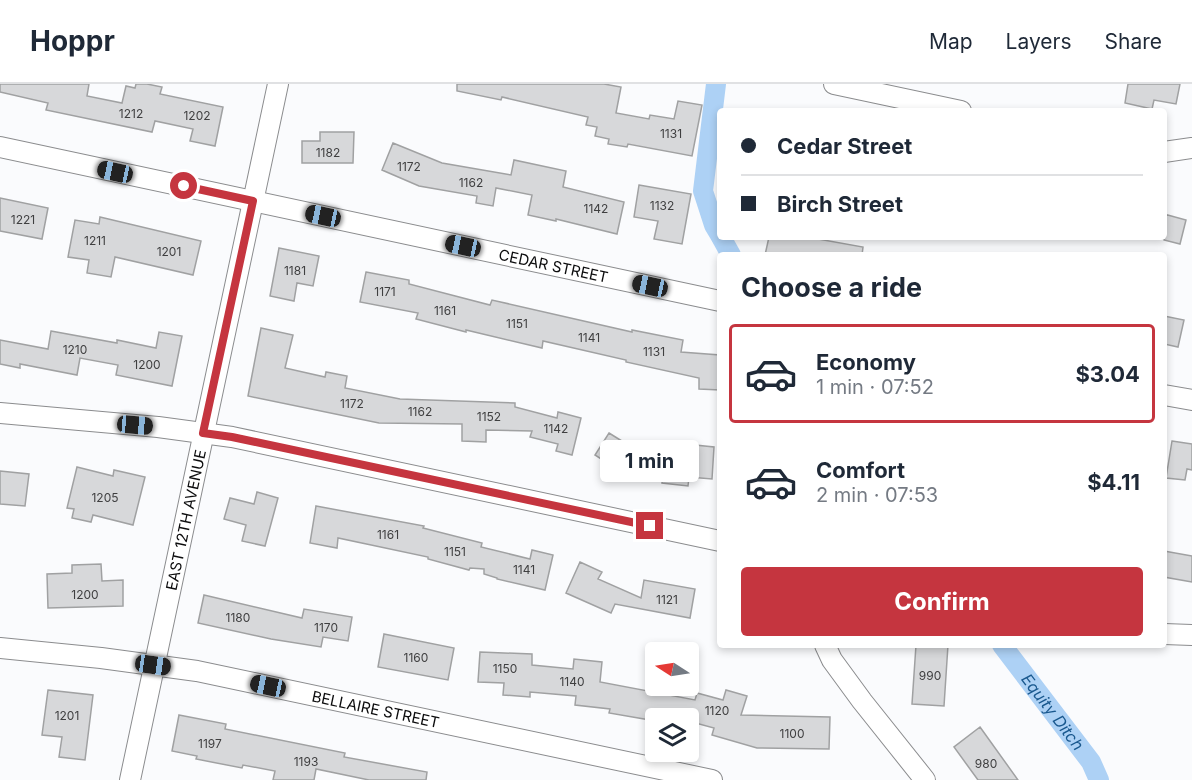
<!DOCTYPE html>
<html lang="en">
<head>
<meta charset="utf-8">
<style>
  :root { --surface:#fff; --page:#f6f6f7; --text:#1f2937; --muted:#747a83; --line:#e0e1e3; --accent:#c5353f }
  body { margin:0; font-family:Inter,sans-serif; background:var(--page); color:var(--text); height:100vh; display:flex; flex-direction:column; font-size:22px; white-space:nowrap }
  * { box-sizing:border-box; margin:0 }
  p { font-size:20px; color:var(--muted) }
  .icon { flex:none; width:33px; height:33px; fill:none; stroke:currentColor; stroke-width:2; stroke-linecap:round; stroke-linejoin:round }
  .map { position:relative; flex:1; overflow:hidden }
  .drawer { position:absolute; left:717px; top:168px; width:450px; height:396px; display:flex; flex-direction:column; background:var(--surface); border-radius:6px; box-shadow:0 3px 9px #0003 }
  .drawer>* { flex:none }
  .top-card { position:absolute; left:717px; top:24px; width:450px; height:132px; border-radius:6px; box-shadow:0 3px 9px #0003; display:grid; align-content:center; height:132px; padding:0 24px; background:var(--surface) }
  .needle { width:39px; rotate:282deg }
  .controls { position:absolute; left:645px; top:558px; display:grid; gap:12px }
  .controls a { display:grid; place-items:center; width:54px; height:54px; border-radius:6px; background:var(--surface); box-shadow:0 3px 9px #0003; font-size:30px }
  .end { position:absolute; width:27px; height:27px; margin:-14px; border:8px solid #c5353f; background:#fff; box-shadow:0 0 0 3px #fff }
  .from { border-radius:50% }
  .bubble { position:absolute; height:42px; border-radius:6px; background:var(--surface); box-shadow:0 3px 9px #0003; font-size:20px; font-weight:700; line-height:42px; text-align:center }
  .car { position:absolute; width:18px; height:36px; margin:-18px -9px; border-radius:8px; box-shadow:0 0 4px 2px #0007; background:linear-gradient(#222 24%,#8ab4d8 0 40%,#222 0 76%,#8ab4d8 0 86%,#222 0) }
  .top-card b { display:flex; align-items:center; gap:21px; height:57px; font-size:22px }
  .top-card b+b { border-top:2px solid var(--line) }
  .top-card i { width:15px; height:15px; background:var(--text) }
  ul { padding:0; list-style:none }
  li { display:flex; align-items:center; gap:18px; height:99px; margin:0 12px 9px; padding:0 12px; border:3px solid transparent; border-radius:6px }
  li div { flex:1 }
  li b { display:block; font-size:22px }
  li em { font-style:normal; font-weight:700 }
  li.on { border-color:var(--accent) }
  li>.icon { width:54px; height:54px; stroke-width:1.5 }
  h2 { padding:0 24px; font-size:27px; line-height:72px }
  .button { display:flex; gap:12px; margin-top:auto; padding:12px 24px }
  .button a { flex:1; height:69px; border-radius:6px; background:var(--accent); color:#fff; font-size:24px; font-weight:700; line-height:69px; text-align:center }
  header { display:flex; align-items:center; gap:36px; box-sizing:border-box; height:84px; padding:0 30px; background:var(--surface); border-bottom:2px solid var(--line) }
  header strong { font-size:28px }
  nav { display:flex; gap:33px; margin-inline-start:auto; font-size:21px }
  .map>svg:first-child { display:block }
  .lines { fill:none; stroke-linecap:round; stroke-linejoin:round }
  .canal { stroke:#add1f5; stroke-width:20 }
  .building { fill:#d7d8da; stroke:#a0a1a2; stroke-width:1.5 }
  .minor-casing { stroke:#8b8c8e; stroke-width:22 }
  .minor { stroke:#fff; stroke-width:20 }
  .route { stroke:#c5353f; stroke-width:8 }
  .labels { text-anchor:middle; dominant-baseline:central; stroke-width:6; stroke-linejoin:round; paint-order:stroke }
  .number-label { font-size:12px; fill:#3f3f40 }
  .street-label { font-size:15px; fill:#0c0c0d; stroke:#fff }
  .water-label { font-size:16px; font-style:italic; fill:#19588e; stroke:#fff }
</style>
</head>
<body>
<header>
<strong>Hoppr</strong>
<nav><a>Map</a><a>Layers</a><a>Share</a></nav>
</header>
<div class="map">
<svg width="1192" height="696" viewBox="0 0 1192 696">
  <rect width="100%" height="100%" fill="#fafbfd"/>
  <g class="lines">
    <g class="canal">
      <path d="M716,0L703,107L714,141L720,151"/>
      <path d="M721,153L731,171"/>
      <path id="s1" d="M1002,561L1091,678L1099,696"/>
    </g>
  </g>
  <path class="building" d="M0,0H89L87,12L122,19L126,2L135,4L136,0H147L162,3L160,10L223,23L215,62L190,57L193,45L155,37L152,48L46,26L48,19L0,8Z
    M457,0H604L621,3L616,29L649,35L650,31L674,35L678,17L702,21L692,72L628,60L627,63L608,60L609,55L595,52L597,43L586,41L588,33L502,13L501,16L457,7Z
    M1128,0H1180L1176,20L1154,16L1152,25L1125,19Z
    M320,48H354L353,79H302V57H320Z
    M393,59L442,79L511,91L514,76L566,87L563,103L624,118L617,150L556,135V137L528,131L532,111L496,104L493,122L476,119L477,112L419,102L382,86Z
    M639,101L691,110L682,160L654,155L658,137L634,133Z
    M0,114L48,124L42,155L0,147Z
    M1164,130L1186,136L1180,160L1164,156Z
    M100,133L201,157L193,191L115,173L111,193L87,189L89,176L68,173L75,136L99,140Z
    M769,153H807L863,163L862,171H765Z
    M279,164L319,172L313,202L297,199L294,217L270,212Z
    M366,188L409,196V200L490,221L492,216L632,248V246L683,256L681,268L720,271V306L699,305V294L626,278V276L543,257L542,264L466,246V248L416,235L418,229L360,218Z
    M1164,232L1184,236L1178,263L1164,260Z
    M261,244L293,251L285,284L325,293L326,288L347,292L345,304L400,315L515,319V323L557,334L558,328L581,334L572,371L556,367L558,360L530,353L532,347L486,346V358L462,357V340L379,339L248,312Z
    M51,247L117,259V256L156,264L159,248L182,252L172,302L116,291L118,281L80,274L77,291L20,280V284L0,280V256L48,265Z
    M609,349L646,372L632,395L595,371Z
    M1172,357L1192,360V386L1187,385L1185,396L1166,394Z
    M666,358L714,363L712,395L689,393L688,402L662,399Z
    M77,383L113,392L114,386L145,393L133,441L93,431L91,438L72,434L74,425L67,424Z
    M0,387L29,390L25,422L0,420Z
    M257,408L278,414L265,462L242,457L246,441L224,435L230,414L254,420Z
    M316,422L424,442L423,444L482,459L481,463L530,475L532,466L553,471L545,506L497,495V494L484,490V485L470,484L469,486L428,475V473L338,454L337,464L310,459Z
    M1164,467L1192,472V498L1164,493Z
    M580,478L602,488L598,495L641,514L644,496L695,505L690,534L615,520L611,529L566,509Z
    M101,480L102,497L123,496V522L48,524L47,490L72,489V481Z
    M204,511L302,534L304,525L352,533L348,557L323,553L321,563L271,555L198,539Z
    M384,550L454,564L448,596L378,583Z
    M916,561H948L944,622L912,620Z
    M480,568L532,570V581L573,585L574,575L602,578L600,598L695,616L697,609L723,616L726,606L747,612L741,631L830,633L829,665L757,664L712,651L714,644L688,637V634H656V637L609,629L610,625L575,621L576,612L530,608V613L503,611L504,599L478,598Z
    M48,606L93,611L85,676L59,673L62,653L42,651Z
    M179,631L226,640L225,645L345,669L344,673L427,688L426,696H369L316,685L314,696H273L275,687L243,681L242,684L196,675L197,672L172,667Z
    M980,643L1018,696H978L954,663Z"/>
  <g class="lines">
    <g class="minor-casing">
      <g id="minor">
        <path d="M834,0L961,27"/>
        <path id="s2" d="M0,63L720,217"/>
        <path d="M1164,68L1192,64"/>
        <path d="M1164,311L1192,316"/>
        <path d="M0,329L158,343L232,353L720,457"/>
        <path d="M1164,550L1192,551"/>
        <path d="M825,561L832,576L862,617L925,696"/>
        <path id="s3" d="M0,564L101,574L197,587L712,696"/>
        <path id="s4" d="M130,696L278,0"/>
      </g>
    </g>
    <use href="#minor" class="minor"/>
  </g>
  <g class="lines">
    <path class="route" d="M184,102L253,117L203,349L232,353L650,442"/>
  </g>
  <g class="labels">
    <g class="number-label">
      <text x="131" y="29">1212</text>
      <text x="197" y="31">1202</text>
      <text x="671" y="49">1131</text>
      <text x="328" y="68">1182</text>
      <text x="409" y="82">1172</text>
      <text x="471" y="98">1162</text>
      <text x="662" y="121">1132</text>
      <text x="596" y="124">1142</text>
      <text x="23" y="135">1221</text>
      <text x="95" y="156">1211</text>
      <text x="169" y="167">1201</text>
      <text x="295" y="186">1181</text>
      <text x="385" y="207">1171</text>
      <text x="445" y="226">1161</text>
      <text x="517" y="239">1151</text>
      <text x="589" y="253">1141</text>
      <text x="75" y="265">1210</text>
      <text x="654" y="267">1131</text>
      <text x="147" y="280">1200</text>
      <text x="352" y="319">1172</text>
      <text x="420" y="327">1162</text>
      <text x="489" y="332">1152</text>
      <text x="556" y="344">1142</text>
      <text x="105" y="413">1205</text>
      <text x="388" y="450">1161</text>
      <text x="455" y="467">1151</text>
      <text x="524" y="485">1141</text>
      <text x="85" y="510">1200</text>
      <text x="667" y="515">1121</text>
      <text x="238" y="533">1180</text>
      <text x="326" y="543">1170</text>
      <text x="416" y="573">1160</text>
      <text x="505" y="584">1150</text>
      <text x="930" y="591">990</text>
      <text x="572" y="597">1140</text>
      <text x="717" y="626">1120</text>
      <text x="67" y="631">1201</text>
      <text x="792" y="649">1100</text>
      <text x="210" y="659">1197</text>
      <text x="306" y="677">1193</text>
      <text x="986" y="679">980</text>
    </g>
    <g class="street-label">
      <text stroke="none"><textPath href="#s2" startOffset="566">CEDAR STREET</textPath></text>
      <text stroke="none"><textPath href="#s4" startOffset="266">EAST 12TH AVENUE</textPath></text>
      <text stroke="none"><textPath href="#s3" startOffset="381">BELLAIRE STREET</textPath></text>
    </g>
    <g class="water-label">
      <text stroke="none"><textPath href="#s1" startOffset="84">Equity Ditch</textPath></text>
    </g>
  </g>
</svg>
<div class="controls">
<a><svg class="needle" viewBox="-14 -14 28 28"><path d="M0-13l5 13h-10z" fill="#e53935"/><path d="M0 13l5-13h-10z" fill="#747a83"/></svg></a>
<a><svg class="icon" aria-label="layers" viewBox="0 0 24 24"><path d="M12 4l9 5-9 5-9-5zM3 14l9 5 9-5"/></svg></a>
</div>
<i class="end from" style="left:184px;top:102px"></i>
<i class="end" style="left:650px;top:442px"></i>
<div class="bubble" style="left:600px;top:356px;width:99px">1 min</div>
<i class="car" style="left:115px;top:88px;rotate:282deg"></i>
<i class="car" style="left:323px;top:132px;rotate:282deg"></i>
<i class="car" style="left:463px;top:162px;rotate:282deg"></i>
<i class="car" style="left:650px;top:202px;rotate:282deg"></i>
<i class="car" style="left:135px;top:341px;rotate:95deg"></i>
<i class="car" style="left:153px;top:581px;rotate:98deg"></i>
<i class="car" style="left:268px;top:602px;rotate:282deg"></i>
<div class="top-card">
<b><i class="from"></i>Cedar Street</b>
<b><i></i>Birch Street</b>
</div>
<section class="drawer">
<h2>Choose a ride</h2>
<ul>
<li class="on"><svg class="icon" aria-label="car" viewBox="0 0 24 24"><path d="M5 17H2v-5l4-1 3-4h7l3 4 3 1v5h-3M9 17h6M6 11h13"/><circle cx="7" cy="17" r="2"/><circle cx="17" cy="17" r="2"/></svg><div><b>Economy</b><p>1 min · 07:52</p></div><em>$3.04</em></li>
<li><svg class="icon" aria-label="car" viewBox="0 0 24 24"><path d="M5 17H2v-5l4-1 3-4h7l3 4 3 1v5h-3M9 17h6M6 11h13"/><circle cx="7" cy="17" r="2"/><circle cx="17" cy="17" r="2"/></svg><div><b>Comfort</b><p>2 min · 07:53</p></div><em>$4.11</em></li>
</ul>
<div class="button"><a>Confirm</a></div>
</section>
</div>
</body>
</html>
